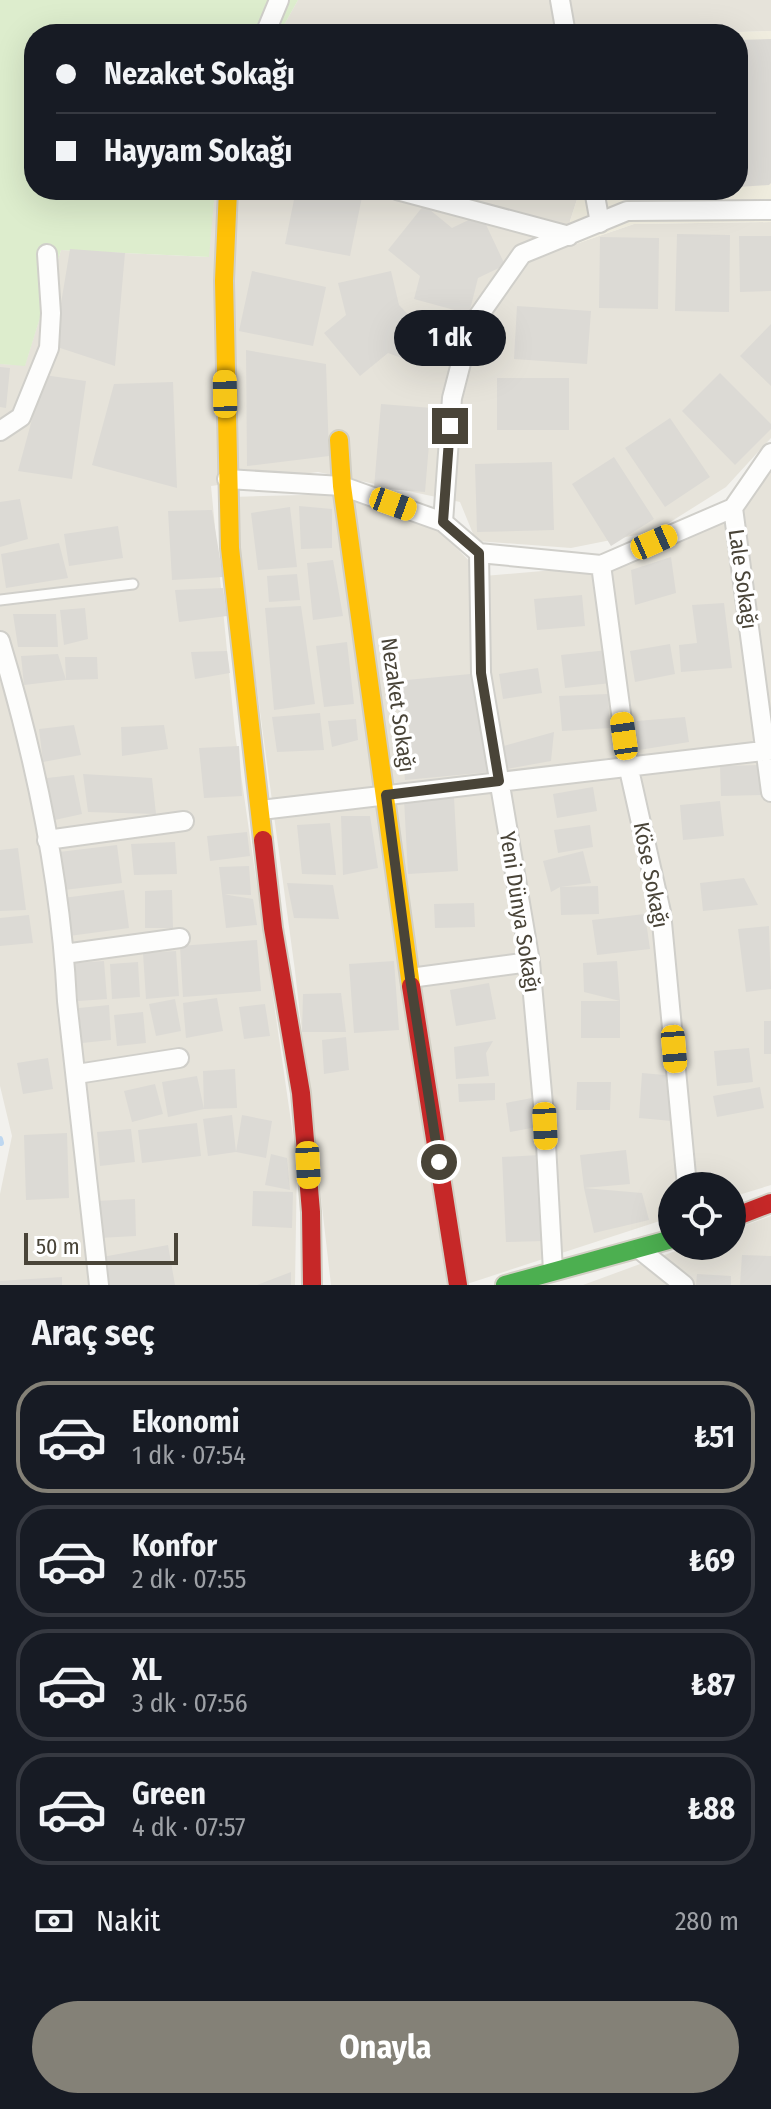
<!DOCTYPE html>
<html lang="tr">
<head>
<meta charset="utf-8">
<style>
  :root { --surface:#171b24; --page:#20242c; --text:#f1f3f6; --muted:#9ea1a6; --line:#363941; --accent:#848177 }
  body { margin:0; font-family:"Fira Sans Condensed",sans-serif; background:var(--page); color:var(--text); height:100vh; display:flex; flex-direction:column; font-size:30px; white-space:nowrap }
  * { box-sizing:border-box; margin:0 }
  p { font-size:26px; color:var(--muted) }
  .icon { flex:none; width:44px; height:44px; fill:none; stroke:currentColor; stroke-width:2; stroke-linecap:round; stroke-linejoin:round }
  .map { position:relative; height:1285px; overflow:hidden }
  .panel { display:flex; flex-direction:column; background:var(--surface); flex:1 }
  .panel>* { flex:none }
  .guide { position:absolute; left:24px; top:24px; width:724px; height:176px; border-radius:32px; box-shadow:0 8px 32px #0002; display:grid; align-content:center; height:176px; padding:0 32px; background:var(--surface) }
  .fabs { position:absolute; left:658px; top:1172px; display:grid; gap:16px }
  .fabs a { display:grid; place-items:center; width:88px; height:88px; border-radius:50%; background:var(--surface); box-shadow:0 8px 32px #0002; font-size:40px }
  .scale { position:absolute; left:24px; bottom:20px; width:154px; box-sizing:border-box; padding-left:8px; border:4px solid #494438; border-top:0; font-size:22px; line-height:28px; white-space:nowrap; color:#494438; -webkit-text-stroke:6px #fff; paint-order:stroke }
  .end { position:absolute; width:36px; height:36px; margin:-18px; border:10px solid #494438; background:#fff; box-shadow:0 0 0 4px #fff }
  .from { border-radius:50% }
  .bubble { position:absolute; height:56px; border-radius:28px; background:var(--surface); box-shadow:0 8px 32px #0002; font-size:26px; font-weight:700; line-height:56px; text-align:center }
  .car { position:absolute; width:24px; height:48px; margin:-24px -12px; border-radius:10px; box-shadow:0 0 6px 2px #0007; background:linear-gradient(#f5c518 24%,#345 0 40%,#f5c518 0 76%,#345 0 86%,#f5c518 0) }
  .guide b { display:flex; align-items:center; gap:28px; height:76px; font-size:30px }
  .guide b+b { border-top:2px solid var(--line) }
  .guide i { width:20px; height:20px; background:var(--text) }
  ul { padding:0; list-style:none }
  li { display:flex; align-items:center; gap:24px; height:112px; margin:0 16px 12px; padding:0 16px; border:4px solid var(--line); border-radius:32px }
  li div { flex:1 }
  li b { display:block; font-size:30px }
  li em { font-style:normal; font-weight:700 }
  li.current { border-color:var(--accent) }
  li>.icon { width:72px; height:72px; stroke-width:1.5 }
  h2 { padding:0 32px; font-size:36px; line-height:96px }
  .pay { display:flex; align-items:center; gap:20px; height:88px; padding:0 32px; font-size:30px }
  .pay p { margin-inline-start:auto }
  .primary-button { display:flex; gap:16px; margin-top:auto; padding:16px 32px }
  .primary-button a { flex:1; height:92px; border-radius:48px; background:var(--accent); color:#fff; font-size:32px; font-weight:700; line-height:92px; text-align:center }
  .map>svg:first-child { display:block }
  .residential { fill:#e6e3da }
  .education { fill:#f0eddf }
  .green { fill:#ddedcd }
  .lines { fill:none; stroke-linecap:round; stroke-linejoin:round }
  .stream { stroke:#bed7f0; stroke-width:6 }
  .building { fill:#dcdad5 }
  .lane-casing { stroke:#d0cfca; stroke-width:13 }
  .street-casing { stroke:#d0cfca; stroke-width:22 }
  .fast-casing { stroke:#d2cfc4; stroke-width:22 }
  .slow-casing { stroke:#d2cfc4; stroke-width:22 }
  .jam-casing { stroke:#d2cfc4; stroke-width:22 }
  .lane { stroke:#fdfdfc; stroke-width:9 }
  .street { stroke:#fdfdfc; stroke-width:18 }
  .fast { stroke:#4caf50; stroke-width:18 }
  .slow { stroke:#ffc107; stroke-width:18 }
  .jam { stroke:#c62828; stroke-width:18 }
  .route { stroke:#494438; stroke-width:10 }
  .labels { text-anchor:middle; dominant-baseline:central; stroke-width:7; stroke-linejoin:round; paint-order:stroke }
  .street-label { font-size:22px; fill:#494438; stroke:#fff }
</style>
</head>
<body>
<div class="map">
<svg width="771" height="1285" viewBox="0 0 771 1285">
  <rect width="100%" height="100%" fill="#f2f1ed"/>
  <path class="residential" d="M298,0H771V31L672,34H279Z
    M215,190H580L570,221L567,247L634,224L771,222V438L726,487L656,531L571,548L476,541L460,502L318,472L211,486L235,733L297,1163L295,1285H0V1194L12,1136L0,1086V364L25,365L61,250L208,257Z
    M771,461V1185L732,1197V1186H672V1217L464,1285H331L295,971L231,497L340,494L430,521L484,576L600,566L708,524Z
    M771,1216V1285H583L689,1246H732V1230Z"/>
  <path class="education" d="M771,31V222L634,224L567,247L570,221L580,190H738V34H672Z"/>
  <path class="green" d="M0,0H298L279,34H34V190H215L209,257L61,250L25,366L0,364Z"/>
  <g class="lines">
    <path class="stream" d="M0,1139L1,1143"/>
  </g>
  <path class="building" d="M771,39V183L769,185L738,187V40Z
    M296,190L363,192L350,256L285,244Z
    M424,205L452,228L481,214L505,265L478,278L469,314L414,299L420,276L388,250Z
    M677,234L730,235L729,312L675,311Z
    M739,236H771V291L740,292Z
    M600,237L659,238L658,309L599,308Z
    M70,249L125,253L115,366L54,346Z
    M252,271L326,287L313,346L239,331Z
    M391,271L399,305L421,328L410,361L388,353L360,376L324,333L346,315L338,283Z
    M517,306L591,311L587,364L514,359Z
    M771,324V386L740,356Z
    M246,350L326,364L329,456L247,466Z
    M0,367L10,368L6,408L0,407Z
    M720,373L771,424V429L735,465L682,411Z
    M44,375L86,381L72,479L18,471Z
    M497,378H569V430H497Z
    M173,382L177,488L92,465L114,384Z
    M381,404L432,408L425,492L374,488Z
    M670,418L710,477L665,507L625,448Z
    M614,457L654,519L611,546L572,484Z
    M552,462L554,530L477,532L475,464Z
    M20,499L28,539L0,547V502Z
    M299,506L332,509V548L301,549Z
    M290,507L297,567L258,570L251,513Z
    M212,510L223,577L172,580L168,511Z
    M118,526L123,558L69,566L64,534Z
    M59,543L68,578L6,588L1,554Z
    M671,557L676,593L635,605L631,570Z
    M333,560L343,616L313,620L307,563Z
    M297,574L300,600L269,602L267,576Z
    M223,588L227,616L179,622L175,590Z
    M582,595L585,626L537,630L534,599Z
    M724,603L732,668L681,672L679,645L697,643L692,605Z
    M301,606L315,704L274,710L265,608Z
    M85,608L88,639L64,645L60,610Z
    M13,614H56L58,647H18Z
    M347,642L354,704L324,707L316,646Z
    M670,644L675,674L635,682L630,651Z
    M608,650L611,683L565,688L561,655Z
    M227,651L230,673L195,679L191,652Z
    M58,654L66,680L65,657H97L98,679L66,680L24,685L21,656Z
    M538,668L542,693L503,699L499,674Z
    M481,673L490,772L405,780L396,681Z
    M608,694L610,728L562,731L559,696Z
    M320,713L324,750L277,752L272,717Z
    M685,717L689,742L639,750L637,721Z
    M356,719L358,740L332,747L328,721Z
    M74,725L81,755L43,762L39,729Z
    M164,725L168,749L122,756L121,727Z
    M554,732L551,761L506,769L500,747Z
    M239,746L242,796L204,798L199,748Z
    M761,765V795L721,796L720,766Z
    M83,774L152,778L156,814L88,812Z
    M74,775L82,814L50,821L47,778Z
    M593,787L597,811L557,818L553,794Z
    M454,797L458,871L408,874L404,799Z
    M720,801L724,836L683,840L680,805Z
    M341,816H370L378,868L343,875Z
    M330,823L336,875L302,874L297,825Z
    M590,825L593,847L558,853L554,830Z
    M247,832L250,856L210,861L207,836Z
    M175,842L177,874L134,875L131,844Z
    M117,845L122,883L64,890L59,852Z
    M18,848L26,910L0,911V850Z
    M583,851L591,883L560,887L598,886L599,914L561,915L560,887L551,892L543,861Z
    M249,866L251,895L222,894L253,899L257,925L226,928L219,867Z
    M744,878L758,905L703,911L700,883Z
    M287,883L333,885L339,919L294,918Z
    M124,890L129,928L69,936L63,898Z
    M172,890L173,928H145V891Z
    M474,903L475,927L435,928L434,904Z
    M645,914L650,949L597,955L592,920Z
    M29,915L33,943L0,946V918Z
    M769,926L771,989L746,992L738,929Z
    M257,940L261,991L183,997L180,946Z
    M176,951L179,996L146,999L143,953Z
    M104,961L107,999L78,1001L75,963Z
    M394,961L399,1030L354,1033L349,964Z
    M617,961L620,1001V1038H581V1001H620L584,992L583,963Z
    M138,962L140,997L112,999L110,964Z
    M489,983L496,1019L456,1026L450,990Z
    M341,993L346,1032H302L303,994Z
    M217,998L223,1031L186,1038L183,1003Z
    M175,999L181,1031L156,1036L149,1004Z
    M265,1004L270,1036L244,1039L239,1007Z
    M109,1005L111,1040L82,1043L79,1008Z
    M143,1012L146,1043L117,1046L114,1015Z
    M764,1021H771V1054H764Z
    M346,1037L349,1070L324,1074L322,1040Z
    M493,1041L486,1053L489,1076L456,1079L454,1047Z
    M749,1048L753,1082L717,1086L714,1051Z
    M48,1058L53,1089L23,1094L17,1063Z
    M235,1069L237,1108L204,1109L168,1117L162,1082L197,1076L204,1109L203,1071Z
    M642,1073L676,1076L672,1121L639,1118Z
    M577,1082H611L610,1110H576Z
    M495,1083V1100L459,1102L458,1084Z
    M155,1084L163,1114L132,1122L124,1091Z
    M760,1087L764,1108L717,1117L713,1096Z
    M532,1098L537,1127L510,1132L506,1103Z
    M232,1115L236,1152L242,1115L272,1121L266,1158L236,1152L208,1156L203,1119Z
    M197,1123L201,1156L142,1163L138,1130Z
    M131,1129L135,1162L100,1166L97,1132Z
    M67,1133L69,1198L26,1200L24,1135Z
    M626,1150L630,1184L584,1188L642,1193L649,1220L594,1233L584,1188L580,1155Z
    M271,1154L287,1158L290,1190L265,1185Z
    M540,1155L544,1241L506,1242L502,1157Z
    M253,1191L293,1192L292,1228L252,1226Z
    M135,1199L136,1236L99,1238L97,1201Z
    M168,1245L175,1285H107L102,1257Z
    M742,1255L771,1256V1285H740Z
    M291,1272V1285H257Z
    M697,1274L731,1276V1285H696Z
    M62,1277V1285H0V1281Z"/>
  <g class="lines">
    <g class="lane-casing">
      <path id="lane" d="M0,600L133,584"/>
    </g>
    <g class="street-casing">
      <path id="street" d="M560,0L566,34
        M265,34L279,0
        M397,190L569,236
        M594,190L600,223
        M0,431L21,417L49,348L51,313L47,254
        M227,479L342,486L443,522L479,553L601,565L733,508L771,453
        M733,508L771,792
        M443,522L452,398L470,328L522,254L627,211L771,210
        M479,553L481,673L530,962L545,1126L553,1271
        M601,565L628,765L661,912L687,1186
        M0,641C35,757 61,880 67,1001L99,1285
        M261,810L771,750
        M47,840L184,821
        M64,954L180,938
        M410,978L530,962
        M77,1074L179,1058
        M639,1249L684,1285"/>
    </g>
    <g class="fast-casing">
      <path id="fast" d="M505,1285L672,1239"/>
    </g>
    <g class="slow-casing">
      <path id="slow" d="M228,190L224,281L230,548L263,840
        M339,440L342,486L411,986"/>
    </g>
    <g class="jam-casing">
      <path id="jam" d="M263,840L273,928L301,1093L311,1212L312,1285
        M411,986L458,1285
        M732,1218L771,1203"/>
    </g>
    <use href="#lane" class="lane"/>
    <use href="#street" class="street"/>
    <use href="#fast" class="fast"/>
    <use href="#slow" class="slow"/>
    <use href="#jam" class="jam"/>
  </g>
  <g class="lines">
    <path class="route" d="M439,1162L410,978L386,795L499,781L481,673L479,553L443,522L450,426"/>
  </g>
  <g class="labels">
    <g class="street-label">
      <text transform="translate(743 579) rotate(82)">Lale Sokağı</text>
      <text transform="translate(398 705) rotate(82)">Nezaket Sokağı</text>
      <text transform="translate(651 875) rotate(79)">Köse Sokağı</text>
      <text transform="translate(520 912) rotate(81)">Yeni Dünya Sokağı</text>
    </g>
  </g>
</svg>
<div class="fabs">
<a><svg class="icon" aria-label="locate" viewBox="0 0 24 24"><circle cx="12" cy="12" r="6"/><path d="M12 2v4M12 18v4M2 12h4M18 12h4"/></svg></a>
</div>
<div class="scale">50 m</div>
<i class="end from" style="left:439px;top:1162px"></i>
<i class="end" style="left:450px;top:426px"></i>
<div class="bubble" style="left:394px;top:310px;width:112px">1 dk</div>
<i class="car" style="left:225px;top:394px;rotate:359deg"></i>
<i class="car" style="left:393px;top:504px;rotate:110deg"></i>
<i class="car" style="left:654px;top:542px;rotate:66deg"></i>
<i class="car" style="left:624px;top:736px;rotate:352deg"></i>
<i class="car" style="left:674px;top:1049px;rotate:175deg"></i>
<i class="car" style="left:545px;top:1126px;rotate:177deg"></i>
<i class="car" style="left:308px;top:1165px;rotate:177deg"></i>
<div class="guide">
<b><i class="from"></i>Nezaket Sokağı</b>
<b><i></i>Hayyam Sokağı</b>
</div>
</div>
<section class="panel">
<h2>Araç seç</h2>
<ul>
<li class="current"><svg class="icon" aria-label="car" viewBox="0 0 24 24"><path d="M5 17H2v-5l4-1 3-4h7l3 4 3 1v5h-3M9 17h6M6 11h13"/><circle cx="7" cy="17" r="2"/><circle cx="17" cy="17" r="2"/></svg><div><b>Ekonomi</b><p>1 dk · 07:54</p></div><em>₺51</em></li>
<li><svg class="icon" aria-label="car" viewBox="0 0 24 24"><path d="M5 17H2v-5l4-1 3-4h7l3 4 3 1v5h-3M9 17h6M6 11h13"/><circle cx="7" cy="17" r="2"/><circle cx="17" cy="17" r="2"/></svg><div><b>Konfor</b><p>2 dk · 07:55</p></div><em>₺69</em></li>
<li><svg class="icon" aria-label="car" viewBox="0 0 24 24"><path d="M5 17H2v-5l4-1 3-4h7l3 4 3 1v5h-3M9 17h6M6 11h13"/><circle cx="7" cy="17" r="2"/><circle cx="17" cy="17" r="2"/></svg><div><b>XL</b><p>3 dk · 07:56</p></div><em>₺87</em></li>
<li><svg class="icon" aria-label="car" viewBox="0 0 24 24"><path d="M5 17H2v-5l4-1 3-4h7l3 4 3 1v5h-3M9 17h6M6 11h13"/><circle cx="7" cy="17" r="2"/><circle cx="17" cy="17" r="2"/></svg><div><b>Green</b><p>4 dk · 07:57</p></div><em>₺88</em></li>
</ul>
<div class="pay"><svg class="icon" aria-label="cash" viewBox="0 0 24 24"><path d="M3 7h18v10H3z"/><circle cx="12" cy="12" r="2"/></svg>Nakit<p>280 m</p></div>
<div class="primary-button"><a>Onayla</a></div>
</section>
</body>
</html>
